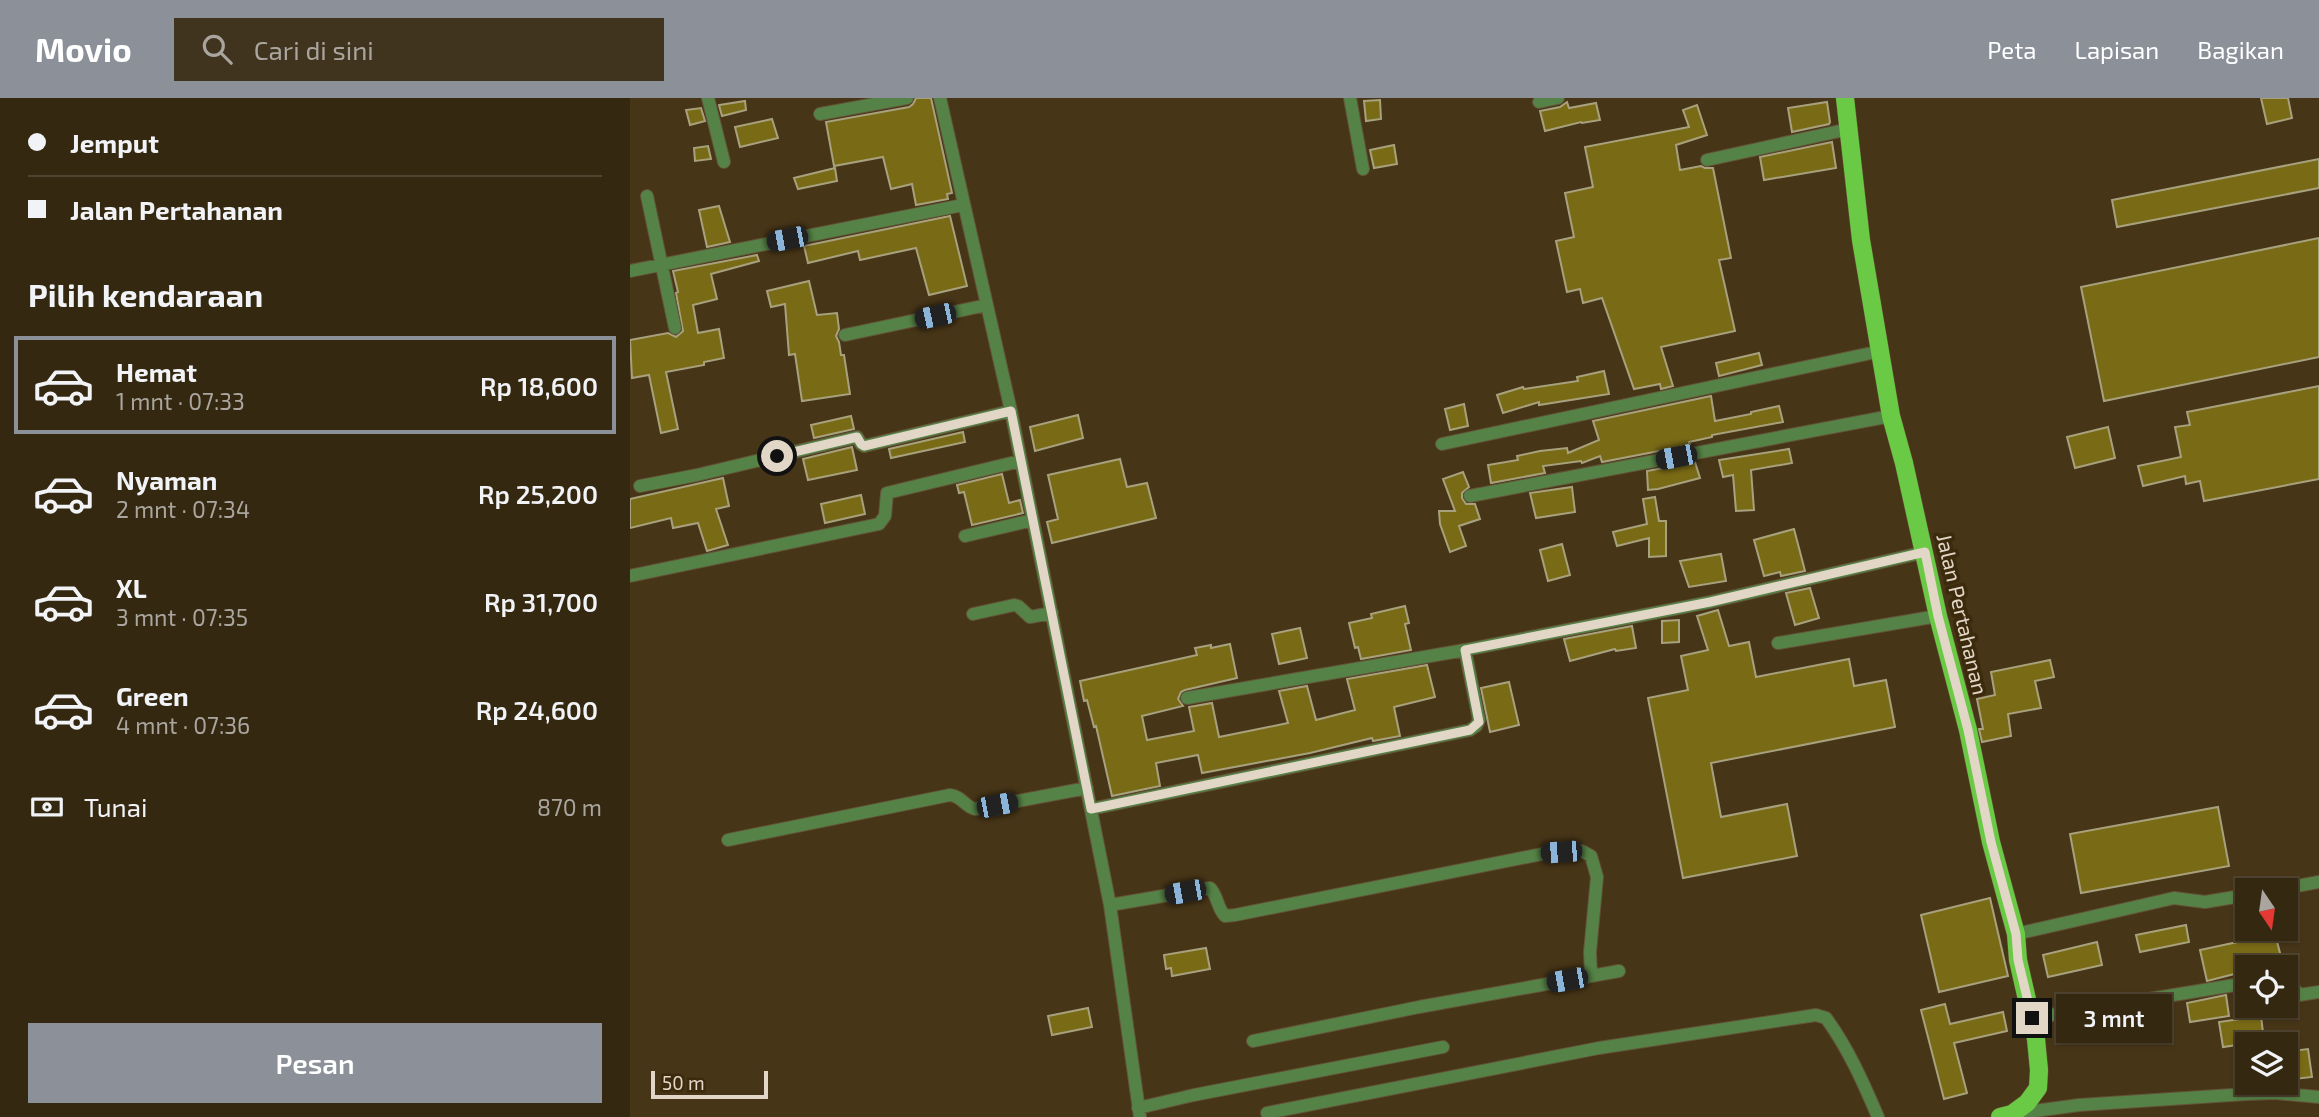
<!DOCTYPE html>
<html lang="id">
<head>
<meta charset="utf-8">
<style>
  :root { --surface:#352811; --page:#40341f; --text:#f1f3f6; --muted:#aaa69f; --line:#4f4431; --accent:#8c9099 }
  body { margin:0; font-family:"Exo 2",sans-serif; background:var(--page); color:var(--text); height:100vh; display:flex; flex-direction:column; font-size:26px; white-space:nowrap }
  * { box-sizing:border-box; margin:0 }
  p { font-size:23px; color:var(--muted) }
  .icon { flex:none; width:38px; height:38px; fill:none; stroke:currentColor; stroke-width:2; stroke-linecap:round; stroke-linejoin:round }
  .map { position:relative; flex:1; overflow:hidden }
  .details { display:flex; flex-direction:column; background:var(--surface); width:630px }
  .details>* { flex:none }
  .hud { display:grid; align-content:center; height:154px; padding:0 28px; background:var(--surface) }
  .needle { width:46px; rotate:167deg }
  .controls { position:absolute; left:1605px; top:780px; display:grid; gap:14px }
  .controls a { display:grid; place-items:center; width:63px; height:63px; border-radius:0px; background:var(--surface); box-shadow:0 2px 5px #0004,0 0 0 2px var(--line); font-size:35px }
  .scale { position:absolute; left:21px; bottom:18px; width:117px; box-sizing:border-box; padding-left:7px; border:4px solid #e2d7c7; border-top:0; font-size:19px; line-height:24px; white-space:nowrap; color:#e2d7c7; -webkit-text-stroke:5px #3c2a0d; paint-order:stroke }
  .end { position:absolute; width:32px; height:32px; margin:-16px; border:9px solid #e2d7c7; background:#111; box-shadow:0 0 0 4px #111 }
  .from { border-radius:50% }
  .bubble { position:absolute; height:49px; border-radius:0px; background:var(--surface); box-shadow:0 2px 5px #0004,0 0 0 2px var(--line); font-size:23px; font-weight:600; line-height:49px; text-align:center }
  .car { position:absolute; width:21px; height:42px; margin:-21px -10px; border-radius:9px; box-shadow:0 0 5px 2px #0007; background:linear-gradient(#222 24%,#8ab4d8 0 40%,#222 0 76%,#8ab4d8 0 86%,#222 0) }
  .hud b { display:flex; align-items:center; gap:24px; height:66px; font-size:26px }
  .hud b+b { border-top:2px solid var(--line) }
  .hud i { width:18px; height:18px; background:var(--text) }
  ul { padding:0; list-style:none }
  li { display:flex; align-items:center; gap:21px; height:98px; margin:0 14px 10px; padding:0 14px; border:4px solid transparent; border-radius:0px }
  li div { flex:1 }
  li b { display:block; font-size:26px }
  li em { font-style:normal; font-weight:600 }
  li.on { border-color:var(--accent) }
  li>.icon { width:63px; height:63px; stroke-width:1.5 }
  h2 { padding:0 28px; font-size:32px; line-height:84px }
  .pay { display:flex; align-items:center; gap:18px; height:77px; padding:0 28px; font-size:26px }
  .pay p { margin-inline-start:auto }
  .button { display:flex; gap:14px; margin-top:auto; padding:14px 28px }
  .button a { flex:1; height:80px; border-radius:0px; background:var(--accent); color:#fff; font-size:28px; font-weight:600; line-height:80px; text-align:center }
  header { display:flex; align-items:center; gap:42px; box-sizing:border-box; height:98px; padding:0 35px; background:var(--accent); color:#fff }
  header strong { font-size:33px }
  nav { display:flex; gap:38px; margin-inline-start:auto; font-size:24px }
  .search { width:490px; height:63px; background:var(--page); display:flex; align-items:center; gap:18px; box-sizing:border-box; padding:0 24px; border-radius:0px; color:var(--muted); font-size:26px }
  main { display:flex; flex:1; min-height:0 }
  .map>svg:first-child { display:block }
  .building { fill:#796a16; stroke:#a8a17d; stroke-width:2 }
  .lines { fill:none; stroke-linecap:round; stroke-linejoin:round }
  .minor-casing { stroke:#635237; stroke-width:14 }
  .primary-casing { stroke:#635237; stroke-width:19 }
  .minor { stroke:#558246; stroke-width:12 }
  .primary { stroke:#6bca45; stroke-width:18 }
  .route { stroke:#e2d7c7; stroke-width:9 }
  .labels { text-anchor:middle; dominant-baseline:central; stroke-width:7; stroke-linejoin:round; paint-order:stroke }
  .street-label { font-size:21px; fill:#e2d7c7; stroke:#3c2a0d }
</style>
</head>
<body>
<header>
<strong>Movio</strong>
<div class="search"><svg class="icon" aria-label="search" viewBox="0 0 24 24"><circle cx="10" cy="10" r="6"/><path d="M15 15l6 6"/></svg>Cari di sini</div>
<nav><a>Peta</a><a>Lapisan</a><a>Bagikan</a></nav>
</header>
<main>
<section class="details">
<div class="hud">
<b><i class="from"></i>Jemput</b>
<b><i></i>Jalan Pertahanan</b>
</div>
<h2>Pilih kendaraan</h2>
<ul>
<li class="on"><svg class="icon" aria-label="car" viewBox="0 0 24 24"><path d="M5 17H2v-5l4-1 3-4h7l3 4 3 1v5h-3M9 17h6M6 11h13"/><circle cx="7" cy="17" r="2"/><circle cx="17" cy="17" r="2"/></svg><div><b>Hemat</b><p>1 mnt · 07:33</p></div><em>Rp 18,600</em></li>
<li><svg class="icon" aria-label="car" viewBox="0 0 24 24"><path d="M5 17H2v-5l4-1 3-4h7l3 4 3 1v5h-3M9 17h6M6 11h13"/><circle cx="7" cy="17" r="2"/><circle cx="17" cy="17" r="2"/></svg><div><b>Nyaman</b><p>2 mnt · 07:34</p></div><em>Rp 25,200</em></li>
<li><svg class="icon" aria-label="car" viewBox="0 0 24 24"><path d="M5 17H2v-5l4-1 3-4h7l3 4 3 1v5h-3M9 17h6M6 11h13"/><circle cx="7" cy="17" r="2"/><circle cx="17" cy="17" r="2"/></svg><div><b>XL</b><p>3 mnt · 07:35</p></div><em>Rp 31,700</em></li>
<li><svg class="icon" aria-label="car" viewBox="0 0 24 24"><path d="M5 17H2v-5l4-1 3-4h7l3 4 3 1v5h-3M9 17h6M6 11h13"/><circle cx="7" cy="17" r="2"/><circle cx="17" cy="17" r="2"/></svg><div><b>Green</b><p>4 mnt · 07:36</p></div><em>Rp 24,600</em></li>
</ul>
<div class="pay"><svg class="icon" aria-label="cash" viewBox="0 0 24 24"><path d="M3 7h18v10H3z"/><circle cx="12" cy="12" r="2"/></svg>Tunai<p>870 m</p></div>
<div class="button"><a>Pesan</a></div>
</section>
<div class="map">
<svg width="1689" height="1019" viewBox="0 0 1689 1019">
  <rect width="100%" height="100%" fill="#473517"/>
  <path class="building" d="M286,0H301L322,95L317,96L318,101L286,107L282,86L261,91L253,59L204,68L196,24L279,9L283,6Z
    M1631,0H1658L1662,20L1637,26Z
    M750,2L751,21L736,23L734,3Z
    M115,3L116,12L92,18L89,7Z
    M937,4L939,10L966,5L970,22L952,25L951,24L915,33L910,13L930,9Z
    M1197,4L1200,24L1199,26L1162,34L1158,10Z
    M1067,7L1077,37L1046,47L1050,72L1071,68L1075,70H1083L1101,160L1089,162L1105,233L1031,249L1043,288L1031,291L1030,286L1004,291L972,200L953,205L950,191L937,194L926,143L944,139L935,95L963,89L955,49L1059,29L1053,12Z
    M71,10L75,23L60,27L56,12Z
    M142,21L148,40L110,49L105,29Z
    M1202,44L1206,70L1134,82L1130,59Z
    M764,47L767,66L744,70L740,52Z
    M78,48L81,61L65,63L64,50Z
    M1689,61V90L1487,129L1482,102Z
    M205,70L207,83L168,91L164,80Z
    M89,108L100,144L77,149L69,112Z
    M320,118L337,188L299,197L286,150L230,162L228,153L178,165L174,148Z
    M1689,140V259L1474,303L1451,189Z
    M127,157L129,163L81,176L87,201L63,207L68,235L89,231L94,260L74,264V267L36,274L48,331L31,335L19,277L2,280L0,242L38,235L46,239L53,233L46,195L48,194L43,173Z
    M179,183L187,217L207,215L209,231L206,238L209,244L211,257H214L220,296L172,303L165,256L159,257L155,206L141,209L137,193Z
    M1129,255L1132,267L1089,278L1086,265Z
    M974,273L979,296L909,307V304L873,315L867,297L893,289L894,291L948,283L947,279Z
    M1689,288V381L1574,403L1570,383L1556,386L1555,378L1513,388L1508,368L1551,359L1545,329L1560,327L1557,314Z
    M1081,298L1085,323L1121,316V314L1149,308L1153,324L1082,337V339L1059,344L1060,347L972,364L970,358L952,365L951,363L913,368L915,375L861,385L858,367L888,362L887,358L910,353L937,350L938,355L969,342L963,323Z
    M834,306L838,328L820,332L815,311Z
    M448,317L453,340L405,353L400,329Z
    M221,318L224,331L184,340L181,327Z
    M1478,329L1485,360L1445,370L1437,339Z
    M333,334L335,344L261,360L259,351Z
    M222,349L227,372L178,382L173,361Z
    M1159,351L1162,365L1121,372L1124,412L1106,413L1103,377L1093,379L1089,362Z
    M490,361L497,389L517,385L526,420L422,445L417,424L428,421L418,377Z
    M1065,364L1070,380L1028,391L1018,392L1017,373Z
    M833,374L839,389L832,395V400L836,406H845L850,421L829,428L836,448L820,454L810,426L809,413H825L813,381Z
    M372,376L379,405L390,402L393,415L342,427L334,394L329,395L327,387Z
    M93,380L99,408L86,411L98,447L77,453L68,425L43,430L41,420L0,430V401Z
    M942,389L945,414L906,420L900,395Z
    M231,397L235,416L195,425L191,406Z
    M1025,399L1029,423H1036V458L1019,459V440L987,448L983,434L1017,426L1013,401Z
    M1164,431L1175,473L1151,478L1150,474L1134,478L1124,442Z
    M932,446L940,477L918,483L910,452Z
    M1091,456L1096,483L1059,489L1050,463Z
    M1180,490L1189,520L1165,527L1156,495Z
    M775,508L779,525L775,526L781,552L731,561L728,549L725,550L719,525L742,520L741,516Z
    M1088,512L1099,548L1119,544L1126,579L1219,561L1224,588L1256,582L1265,629L1081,665L1091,719L1157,706L1167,758L1053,780L1018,600L1058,592L1051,558L1078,552L1067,518Z
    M1049,522V544L1032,545V523Z
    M1002,528L1006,550L986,553L985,551L940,563L934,541Z
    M670,530L677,560L649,566L642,536Z
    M600,546L607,580L555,592L551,594L548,601L553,608L512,618L517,642L564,633L559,609L582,605L589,639L658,625L649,593L677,588L686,622L725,612L717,581L797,567L805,599L764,609L770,638L743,643L742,640L680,655L572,675L568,657L526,665L530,688L482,698L466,628L464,629L457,602L454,603L450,583L567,557L565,550L581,547V550Z
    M1420,562L1424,579L1405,583L1411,610L1378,616L1381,638L1352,644L1349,631H1353L1347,601L1365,597L1361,574Z
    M879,584L889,627L860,634L851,590Z
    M1588,709L1599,768L1451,795L1440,736Z
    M1360,800L1378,878L1309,894L1291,817Z
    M1556,827L1559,844L1510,854L1506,837Z
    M1645,836L1654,870H1615L1616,873L1577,883L1570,852Z
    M1467,844L1472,867L1418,879L1413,857Z
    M576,850L580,871L542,878L541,870L536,871L534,857Z
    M1596,897L1599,918L1560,924L1557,905Z
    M1315,906L1320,926L1373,914L1377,933L1324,945L1337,995L1314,1001L1291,912Z
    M458,910L462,929L422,937L418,918Z
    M1631,918L1634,943L1593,949L1589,924Z
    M1678,951L1682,979L1665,981L1661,953Z"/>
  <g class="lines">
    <g class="minor-casing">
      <path id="minor" d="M78,0L94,64
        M310,0L381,313L480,807L510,1019
        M720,0L733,71
        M909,4L928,0
        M190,16L277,0
        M1077,62L1219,31
        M17,98L45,230
        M0,173L333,107
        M215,237L357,207
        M812,346L1251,253
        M10,388L67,377L227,339L231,346L234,348L381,313
        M840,398L1261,318
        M335,438L403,422
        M0,478L249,426L255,418L257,395L390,363
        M343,516L384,507L388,508L400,519L422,515
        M1148,545L1308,518
        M557,600L835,552L1080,504L1295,454
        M461,711L840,632L846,628L849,622L835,552
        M98,742L320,697C332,698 335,709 345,711L457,690
        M1641,793L1689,784
        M480,807L580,790C588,798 587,810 595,818L605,817L917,755L952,753L961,758L967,779L960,854L961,878
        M1386,836L1544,800L1575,804L1617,797
        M1656,880L1669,897L1689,894
        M1402,920L1617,885
        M623,943L789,909L989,873
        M508,1010L564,997L813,949
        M637,1015L969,950L1186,917L1196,920C1218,950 1233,984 1248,1019
        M1383,1016L1449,1007L1617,996L1645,995L1689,999"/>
    </g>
    <g class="primary-casing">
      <path id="primary" d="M1215,0L1231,142L1261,318L1274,365L1308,518L1338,632L1361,744L1386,836L1388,862L1406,941L1409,972L1408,990L1397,1005L1382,1016L1370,1019"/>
    </g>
    <use href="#minor" class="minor"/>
    <use href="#primary" class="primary"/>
  </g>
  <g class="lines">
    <path class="route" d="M147,358L227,339L231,346L234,348L381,313L461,711L840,632L849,624L835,552L1080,504L1295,454L1308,518L1338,632L1361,744L1386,836L1388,862L1402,920"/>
  </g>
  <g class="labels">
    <g class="street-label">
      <text transform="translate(1333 516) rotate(77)">Jalan Pertahanan</text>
    </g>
  </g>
</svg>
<div class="controls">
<a><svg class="needle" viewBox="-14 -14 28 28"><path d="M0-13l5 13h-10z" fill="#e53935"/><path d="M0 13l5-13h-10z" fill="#aaa69f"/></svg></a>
<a><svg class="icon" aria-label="locate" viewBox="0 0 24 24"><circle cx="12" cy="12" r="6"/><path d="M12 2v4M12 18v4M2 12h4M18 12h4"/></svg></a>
<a><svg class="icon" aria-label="layers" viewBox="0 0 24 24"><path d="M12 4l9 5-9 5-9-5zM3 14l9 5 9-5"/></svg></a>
</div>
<div class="scale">50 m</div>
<i class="end from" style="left:147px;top:358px"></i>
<i class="end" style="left:1402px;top:920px"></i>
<div class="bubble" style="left:1426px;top:896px;width:116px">3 mnt</div>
<i class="car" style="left:157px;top:141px;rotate:259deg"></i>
<i class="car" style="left:305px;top:218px;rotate:258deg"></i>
<i class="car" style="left:1046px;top:359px;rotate:259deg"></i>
<i class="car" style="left:367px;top:707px;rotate:79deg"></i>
<i class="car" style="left:931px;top:754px;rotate:266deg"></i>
<i class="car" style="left:555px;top:794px;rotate:260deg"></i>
<i class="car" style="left:937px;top:882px;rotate:260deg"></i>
</div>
</main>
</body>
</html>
